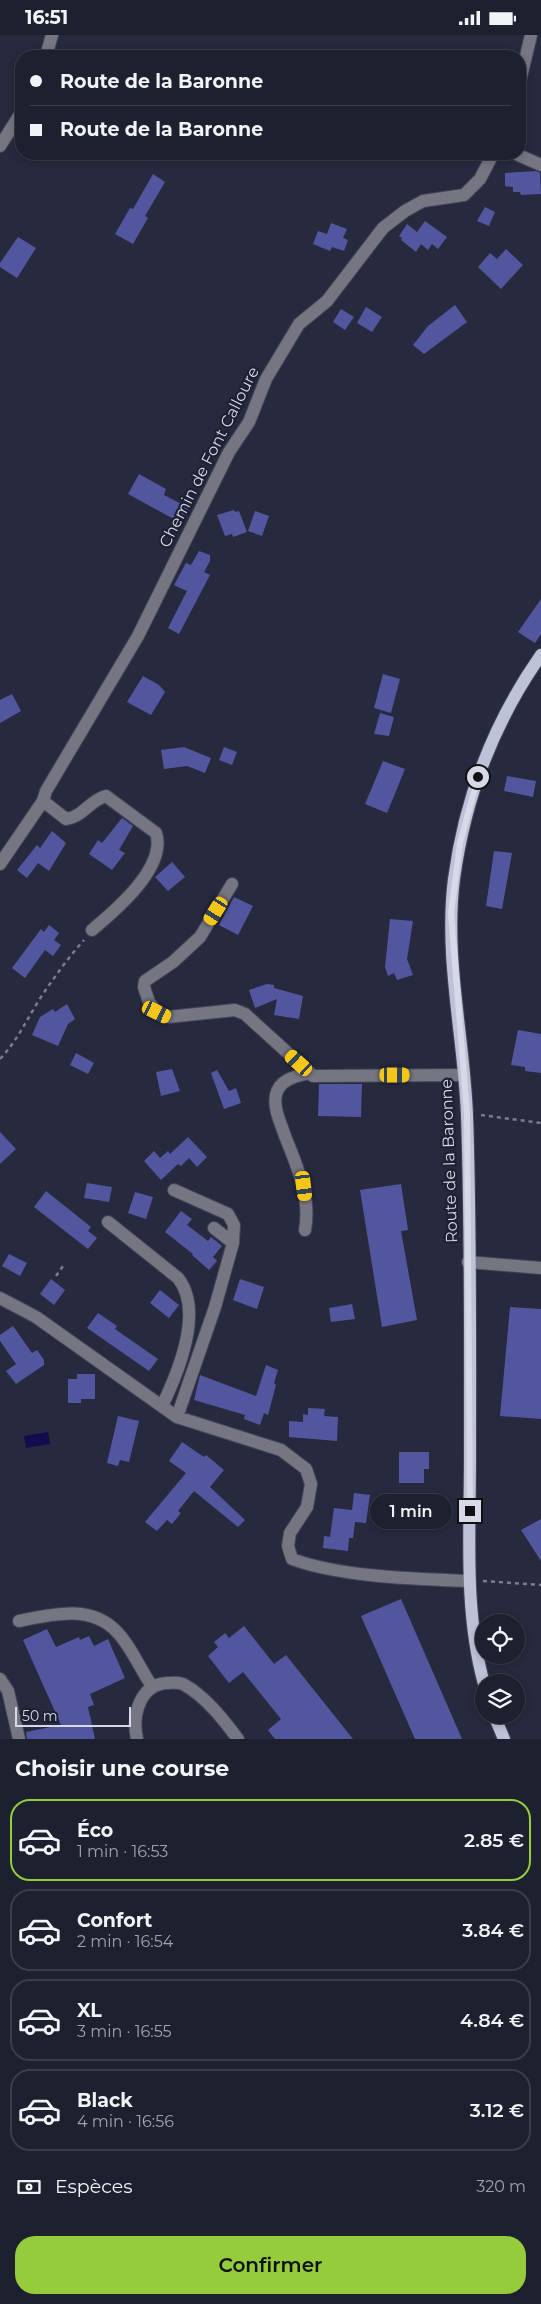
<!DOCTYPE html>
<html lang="fr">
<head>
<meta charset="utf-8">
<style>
  :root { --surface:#1d202e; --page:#252836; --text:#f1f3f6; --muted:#a0a3aa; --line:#3b3e4a; --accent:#94cc3c }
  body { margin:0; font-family:Montserrat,sans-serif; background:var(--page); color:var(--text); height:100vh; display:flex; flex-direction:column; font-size:19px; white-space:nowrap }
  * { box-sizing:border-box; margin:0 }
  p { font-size:16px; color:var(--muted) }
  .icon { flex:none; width:28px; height:28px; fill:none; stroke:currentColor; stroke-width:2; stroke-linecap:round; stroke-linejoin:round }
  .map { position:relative; height:1704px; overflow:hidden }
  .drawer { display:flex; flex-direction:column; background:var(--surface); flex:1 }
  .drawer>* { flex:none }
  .hud { position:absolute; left:15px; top:15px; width:511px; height:110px; border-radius:20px; box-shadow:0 2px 8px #0003,0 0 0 1px var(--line); display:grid; align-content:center; height:110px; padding:0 15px; background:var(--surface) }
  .tools { position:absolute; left:475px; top:1579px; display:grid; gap:10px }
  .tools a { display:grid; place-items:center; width:50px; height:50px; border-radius:50%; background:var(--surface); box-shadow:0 2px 8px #0003,0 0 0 1px var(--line); font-size:25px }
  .scale { position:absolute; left:15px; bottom:12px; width:116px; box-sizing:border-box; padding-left:5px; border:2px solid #d7d9e6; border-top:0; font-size:14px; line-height:18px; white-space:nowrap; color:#d7d9e6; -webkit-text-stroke:4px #1e2033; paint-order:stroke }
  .end { position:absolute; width:22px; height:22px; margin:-11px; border:6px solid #d7d9e6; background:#111; box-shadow:0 0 0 2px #111 }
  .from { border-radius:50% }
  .bubble { position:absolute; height:35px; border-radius:18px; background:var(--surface); box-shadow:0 2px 8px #0003,0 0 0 1px var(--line); font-size:16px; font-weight:600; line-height:35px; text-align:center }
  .car { position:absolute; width:15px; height:30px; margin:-15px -8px; border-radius:6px; box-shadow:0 0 4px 1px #0007; background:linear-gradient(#f5c518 24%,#345 0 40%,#f5c518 0 76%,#345 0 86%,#f5c518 0) }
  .hud b { display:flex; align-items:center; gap:18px; height:48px; font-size:19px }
  .hud b+b { border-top:1px solid var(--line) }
  .hud i { width:12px; height:12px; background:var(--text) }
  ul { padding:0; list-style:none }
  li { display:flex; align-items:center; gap:15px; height:82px; margin:0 10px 8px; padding:0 5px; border:2px solid var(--line); border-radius:20px }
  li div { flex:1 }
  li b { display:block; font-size:19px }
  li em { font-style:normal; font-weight:600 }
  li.current { border-color:var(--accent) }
  li>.icon { width:45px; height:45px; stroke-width:1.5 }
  h2 { padding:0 15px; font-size:22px; line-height:60px }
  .pay { display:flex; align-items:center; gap:12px; height:55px; padding:0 15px; font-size:19px }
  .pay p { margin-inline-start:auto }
  .primary-button { display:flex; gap:10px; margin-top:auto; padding:10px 15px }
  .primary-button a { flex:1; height:58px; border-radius:20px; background:var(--accent); color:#111; font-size:20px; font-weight:600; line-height:58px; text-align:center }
  .status { display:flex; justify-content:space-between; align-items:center; height:35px; padding:0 25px; background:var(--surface); direction:ltr }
  .status svg { height:14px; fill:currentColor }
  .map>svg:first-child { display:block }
  .water { fill:#150b4f }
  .building { fill:#52569f }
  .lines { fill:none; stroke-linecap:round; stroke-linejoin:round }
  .minor-casing { stroke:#434659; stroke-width:14 }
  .major-casing { stroke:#434659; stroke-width:14 }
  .path { stroke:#7a7d8e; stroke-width:2.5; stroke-dasharray:4 4; stroke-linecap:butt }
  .minor { stroke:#757681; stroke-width:12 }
  .major { stroke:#bec2d8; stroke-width:12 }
  .route { stroke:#d7d9e6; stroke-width:6 }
  .labels { text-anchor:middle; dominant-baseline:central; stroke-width:4.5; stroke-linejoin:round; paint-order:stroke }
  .street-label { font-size:16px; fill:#d7d9e6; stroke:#1e2033 }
</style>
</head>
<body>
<div class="status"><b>16:51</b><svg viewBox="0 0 49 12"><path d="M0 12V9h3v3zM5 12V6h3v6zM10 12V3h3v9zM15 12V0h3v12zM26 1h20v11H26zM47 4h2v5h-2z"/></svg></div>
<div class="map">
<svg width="541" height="1704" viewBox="0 0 541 1704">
  <rect width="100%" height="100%" fill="#272a3e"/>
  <path class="water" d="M48,1397L50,1409L26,1413L24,1401Z"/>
  <path class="building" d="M536,136L540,138L541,159L521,160L520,157H513V152L505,151V138Z
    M153,139L165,147L145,181L148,183L133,209L115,199L130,173L133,174Z
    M485,172L495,177L489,191L477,186Z
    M425,186L447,202L438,214L432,209L428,215L421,209L416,217L401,205L402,203L399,201L407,189L417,197Z
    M331,188L347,194L343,203L348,205L344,216L332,212L330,216L313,209L318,196L327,199Z
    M18,202L36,213L17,243L0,232V228Z
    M506,214L523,230L501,254L478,232L490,218L497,224Z
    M455,270L467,287L424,319L413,310L428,291Z
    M366,272L382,282L372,297L357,288Z
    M341,274L354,282L345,295L333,287Z
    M139,439L166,454L164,460L189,473L181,488L128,459Z
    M234,475L235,477L239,476L247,497L233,502L232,499L225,501L217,480Z
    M255,476L269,481L262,501L248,496Z
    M199,516L210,520V526L204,537L210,540L179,599L168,593L187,556L174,550L186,528L191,530Z
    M541,564V599L535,608L518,597Z
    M383,639L400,644L391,678L374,673Z
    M143,641L159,650L165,657L151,680L127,667Z
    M12,659L21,676L0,688V665Z
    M380,678L394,682L389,701L374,699Z
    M184,712L211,723L205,738L187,731L164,734L161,715Z
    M224,712L237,717L232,730L219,725Z
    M383,726L405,734L387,778L365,769Z
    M507,741L536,746L533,762L504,756Z
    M122,783L133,791L119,815L125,818L112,835L89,819L98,805L102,808Z
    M52,796L66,808L49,836L38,828L27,843L17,835L37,810L40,813Z
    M494,816L512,818L502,874L486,871Z
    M172,827L185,842L168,856L155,842Z
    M234,862L253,871L238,900L219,890Z
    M390,884L413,886L407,924L413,940L397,945L394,938L388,941L385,932Z
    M49,890L59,898L54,905L61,910L53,921L45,915L25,943L12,933L41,894L44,897Z
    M267,949L274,950V953L303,961L299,984L274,980L277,964L255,973L249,955Z
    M67,969L75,984L68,989L58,1011L32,1000L40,982L53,974L55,977Z
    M518,995L541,999V1038L525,1036V1032L511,1030Z
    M76,1018L94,1028L88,1039L70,1030Z
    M172,1034L180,1056L161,1061L156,1037Z
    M217,1035L229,1056L236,1053L241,1068L224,1074L211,1038Z
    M319,1049H362L361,1082L318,1081Z
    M0,1097L16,1114L0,1129Z
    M188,1102L207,1122L197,1132L189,1123L181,1131L178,1129L161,1145L144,1126L154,1116L160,1123L168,1116L170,1119Z
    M87,1148L112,1152L109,1167L84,1163Z
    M401,1149L408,1195L401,1196L417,1285L382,1292L360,1155Z
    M46,1156L91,1192L88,1196L97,1203L88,1214L34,1172Z
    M135,1157L153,1162L146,1184L128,1178Z
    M181,1176L192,1184L187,1190L208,1206L211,1202L222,1211L213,1222L217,1226L209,1235L192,1220L193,1219L165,1197Z
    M9,1219L27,1228L20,1241L2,1231Z
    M51,1244L65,1255L54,1270L40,1259Z
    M240,1244L264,1252L257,1274L233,1265Z
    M160,1255L179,1270L169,1283L150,1268Z
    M352,1269L355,1284L331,1287L329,1273Z
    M510,1272L541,1274V1384L500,1381Z
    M98,1278L117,1291L115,1294L158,1324L149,1336L87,1293Z
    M13,1291L32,1318L37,1315L44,1325V1330L16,1349L6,1336L16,1329L0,1306V1300Z
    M266,1330L278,1335L274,1348L276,1350L268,1380L264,1378L260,1390L244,1384L245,1380L194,1365L200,1340L256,1361Z
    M77,1339H95V1364H81V1368H68V1344H77Z
    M308,1373L325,1374L324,1381L338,1382L337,1406L289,1402V1386L303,1387V1379L308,1380Z
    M118,1381L139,1386L129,1427L120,1425L118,1431L107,1428Z
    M182,1407L204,1422L206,1420L224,1435L210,1452L245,1485L238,1492L194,1456L178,1476L181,1478L172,1489L167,1485L157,1496L145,1487L186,1438L169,1426Z
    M399,1417H429V1434H424V1448H399Z
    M354,1458L370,1460L366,1488L355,1487L353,1503H349L348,1516L323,1513L324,1501L330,1502L334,1473L352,1475Z
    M541,1484V1526L521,1495Z
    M401,1564L462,1704H415L361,1581Z
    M244,1591L274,1629L286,1620L353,1704H275L268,1695L281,1684L243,1637L229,1648L208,1621L218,1612L214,1607L225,1598L229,1603Z
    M47,1594L56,1612L79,1602L80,1605L89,1601L94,1611L108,1604L125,1643L90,1659L94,1670L88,1672L95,1704H27L26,1697L61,1690L23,1605Z"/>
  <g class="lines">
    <g class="minor-casing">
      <path id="minor" d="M46,21L52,0
        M520,46L531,0
        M0,111L21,78
        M516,119L541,130
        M43,766L66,784C83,782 90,765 106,761L156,798C167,832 116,875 92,895
        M0,829L43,766L46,756L138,601L229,417L249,387L266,344L299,289L327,266L383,193L405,176L423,166L464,160L480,144L493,119
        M232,849L200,902L173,927L145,946L144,952L149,967L157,977L168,982L235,975L245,979L313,1041L464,1040
        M174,1155L228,1179L234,1190L233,1208
        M108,1187L178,1243C204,1276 178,1338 162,1371
        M305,1195C311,1162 297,1131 285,1101C281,1088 273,1074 276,1060C279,1044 297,1041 309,1038
        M468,1227L541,1233
        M0,1263L36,1282L177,1382L281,1415L306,1434L311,1449L307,1472L290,1498L288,1511L292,1524C340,1542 418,1544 469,1546
        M177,1382L215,1272L233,1208L214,1193
        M19,1586C53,1579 92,1569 118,1598C132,1613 140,1634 152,1651
        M0,1644L8,1656L19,1704
        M137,1704C132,1681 139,1649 168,1648C173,1648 178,1647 183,1649C205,1661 223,1684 238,1704"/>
    </g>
    <g class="major-casing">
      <path id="major" d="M484,1649C464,1576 470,1498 470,1423C470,1309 471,1194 467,1080C464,1002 444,922 454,844C465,762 494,687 541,620
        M494,1680L504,1704"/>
    </g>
    <path class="path" d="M0,1024C17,1006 26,986 39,965C53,944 67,924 84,905
      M481,1080L541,1088
      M56,1241L63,1231
      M483,1546L541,1550"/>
    <use href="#minor" class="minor"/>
    <use href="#major" class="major"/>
  </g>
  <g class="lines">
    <path class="route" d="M470,1476L467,1078L451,878L460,808L478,742"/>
  </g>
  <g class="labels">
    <g class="street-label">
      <text transform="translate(209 422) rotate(-63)">Chemin de Font Calloure</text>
      <text transform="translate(449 1126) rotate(-92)">Route de la Baronne</text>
    </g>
  </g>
</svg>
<div class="tools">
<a><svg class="icon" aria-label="locate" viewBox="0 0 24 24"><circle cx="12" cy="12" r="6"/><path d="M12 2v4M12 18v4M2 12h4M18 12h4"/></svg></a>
<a><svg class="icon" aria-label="layers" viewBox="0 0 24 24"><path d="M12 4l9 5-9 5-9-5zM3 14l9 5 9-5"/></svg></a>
</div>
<div class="scale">50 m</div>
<i class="end from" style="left:478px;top:742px"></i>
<i class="end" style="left:470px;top:1476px"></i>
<div class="bubble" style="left:370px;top:1459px;width:82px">1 min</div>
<i class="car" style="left:216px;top:876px;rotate:212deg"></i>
<i class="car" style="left:157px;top:977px;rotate:116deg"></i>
<i class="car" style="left:299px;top:1028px;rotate:312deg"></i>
<i class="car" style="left:395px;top:1040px;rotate:90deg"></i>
<i class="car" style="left:304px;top:1151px;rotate:173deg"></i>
<div class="hud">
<b><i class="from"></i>Route de la Baronne</b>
<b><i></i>Route de la Baronne</b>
</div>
</div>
<section class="drawer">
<h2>Choisir une course</h2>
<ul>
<li class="current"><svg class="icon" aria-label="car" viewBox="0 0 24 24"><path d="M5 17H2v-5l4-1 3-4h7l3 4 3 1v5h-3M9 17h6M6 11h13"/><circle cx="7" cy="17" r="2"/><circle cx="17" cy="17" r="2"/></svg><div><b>Éco</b><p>1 min · 16:53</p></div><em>2.85 €</em></li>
<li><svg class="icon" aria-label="car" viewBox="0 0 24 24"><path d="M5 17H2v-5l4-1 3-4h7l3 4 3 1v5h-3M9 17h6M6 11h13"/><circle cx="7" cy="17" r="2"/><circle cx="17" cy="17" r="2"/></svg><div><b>Confort</b><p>2 min · 16:54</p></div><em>3.84 €</em></li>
<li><svg class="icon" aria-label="car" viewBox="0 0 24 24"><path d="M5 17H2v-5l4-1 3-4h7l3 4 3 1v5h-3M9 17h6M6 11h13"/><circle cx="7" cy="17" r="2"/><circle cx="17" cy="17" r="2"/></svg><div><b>XL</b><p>3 min · 16:55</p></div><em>4.84 €</em></li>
<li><svg class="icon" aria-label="car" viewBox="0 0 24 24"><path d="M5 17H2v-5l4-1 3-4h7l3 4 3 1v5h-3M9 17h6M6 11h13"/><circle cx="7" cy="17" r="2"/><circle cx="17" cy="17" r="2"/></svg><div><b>Black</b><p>4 min · 16:56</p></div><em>3.12 €</em></li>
</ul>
<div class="pay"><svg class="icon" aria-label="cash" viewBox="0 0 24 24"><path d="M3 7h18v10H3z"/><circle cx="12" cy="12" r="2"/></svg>Espèces<p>320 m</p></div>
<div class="primary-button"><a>Confirmer</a></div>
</section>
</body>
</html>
